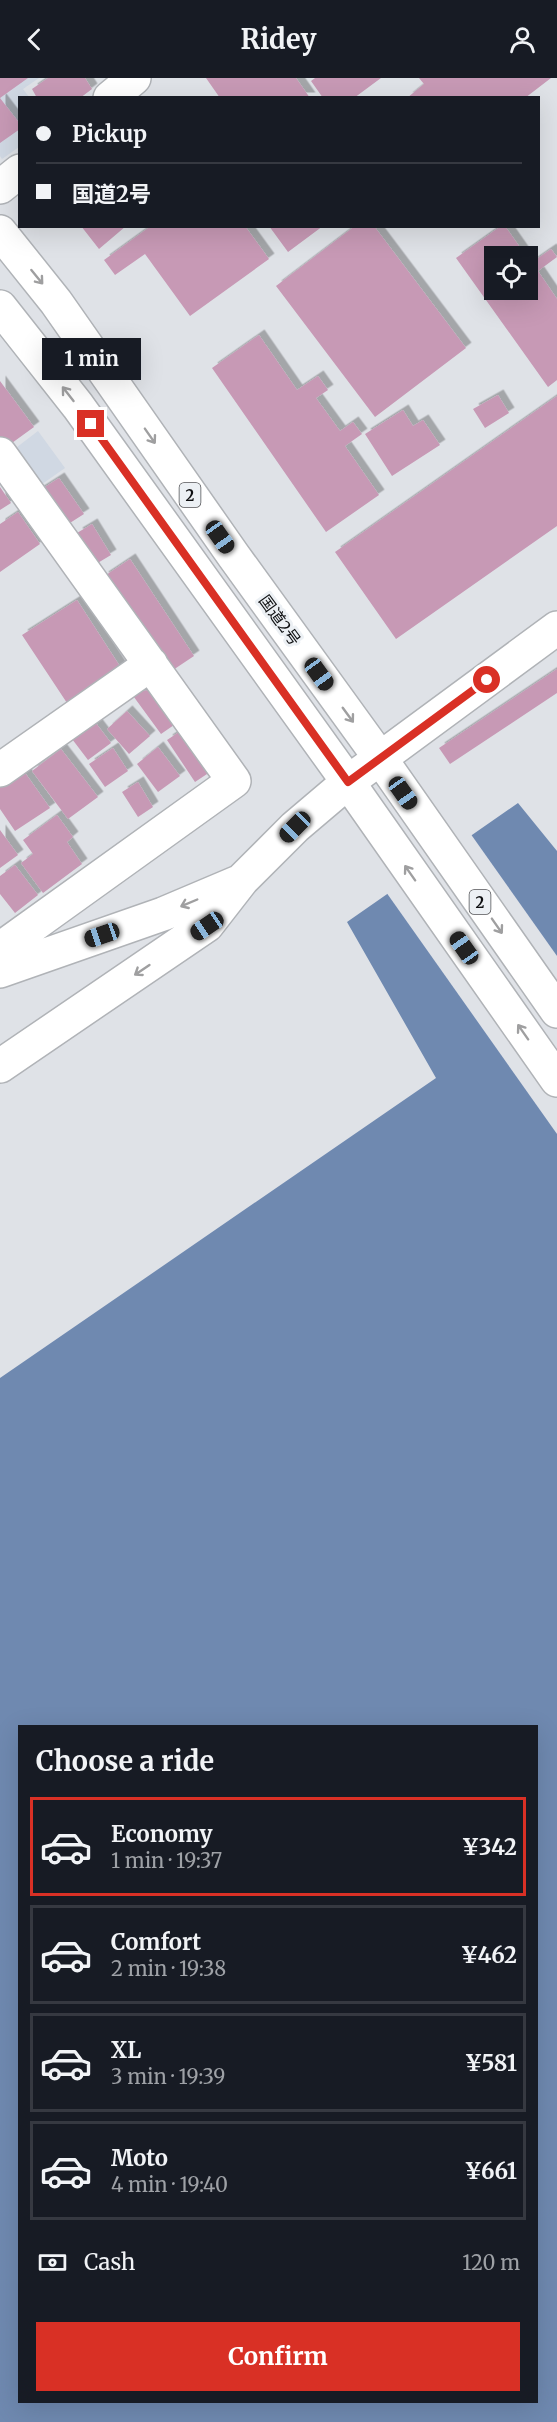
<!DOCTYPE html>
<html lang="en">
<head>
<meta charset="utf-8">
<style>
  :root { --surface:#171b24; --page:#20242c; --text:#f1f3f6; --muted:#9ea1a6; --line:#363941; --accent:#d93025 }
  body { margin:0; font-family:Merriweather,"Noto Sans JP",serif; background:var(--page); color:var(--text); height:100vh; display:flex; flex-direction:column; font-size:22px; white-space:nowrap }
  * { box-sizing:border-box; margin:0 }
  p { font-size:20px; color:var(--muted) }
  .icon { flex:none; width:33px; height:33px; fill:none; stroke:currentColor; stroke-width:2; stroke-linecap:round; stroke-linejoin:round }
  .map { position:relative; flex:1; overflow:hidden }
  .side { position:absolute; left:18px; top:1647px; width:520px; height:678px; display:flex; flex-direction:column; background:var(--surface); border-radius:0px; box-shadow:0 6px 24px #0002 }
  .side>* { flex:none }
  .hud { position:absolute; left:18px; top:18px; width:522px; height:132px; border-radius:0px; box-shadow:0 6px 24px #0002; display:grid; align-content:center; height:132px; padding:0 18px; background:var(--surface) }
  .controls { position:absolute; left:484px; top:168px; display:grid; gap:12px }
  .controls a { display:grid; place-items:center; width:54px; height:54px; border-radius:0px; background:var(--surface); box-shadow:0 6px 24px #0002; font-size:30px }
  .end { position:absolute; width:27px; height:27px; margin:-14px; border:8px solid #d93025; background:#fff; box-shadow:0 0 0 3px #fff }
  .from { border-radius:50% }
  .bubble { position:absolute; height:42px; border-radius:0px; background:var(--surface); box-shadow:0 6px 24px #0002; font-size:20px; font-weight:700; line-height:42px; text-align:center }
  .car { position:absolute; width:18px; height:36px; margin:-18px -9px; border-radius:8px; box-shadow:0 0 4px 2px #0007; background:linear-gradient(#222 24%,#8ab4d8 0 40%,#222 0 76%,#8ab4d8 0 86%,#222 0) }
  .hud b { display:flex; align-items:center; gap:21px; height:57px; font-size:22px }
  .hud b+b { border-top:2px solid var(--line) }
  .hud i { width:15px; height:15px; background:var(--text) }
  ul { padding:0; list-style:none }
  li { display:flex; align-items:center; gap:18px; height:99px; margin:0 12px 9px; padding:0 6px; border:3px solid var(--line); border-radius:0px }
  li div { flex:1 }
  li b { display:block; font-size:22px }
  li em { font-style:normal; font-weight:700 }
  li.active { border-color:var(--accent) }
  li>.icon { width:54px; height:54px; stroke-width:1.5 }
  h2 { padding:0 18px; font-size:27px; line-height:72px }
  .pay { display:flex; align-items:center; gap:15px; height:66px; padding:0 18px; font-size:22px }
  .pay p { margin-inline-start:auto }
  .action { display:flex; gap:12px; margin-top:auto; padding:12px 18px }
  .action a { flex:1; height:69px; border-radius:0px; background:var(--accent); color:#fff; font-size:24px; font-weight:700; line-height:69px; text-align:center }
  header { display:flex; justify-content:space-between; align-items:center; height:78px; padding:0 18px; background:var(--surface); font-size:27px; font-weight:700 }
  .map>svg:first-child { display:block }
  .built { fill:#d0d8e3 }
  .water { fill:#6f89b0; fill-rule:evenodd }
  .pier { fill:#dfe2e7 }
  .building { fill:#c799b5; filter:url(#shadow) }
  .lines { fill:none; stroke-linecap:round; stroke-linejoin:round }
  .minor-casing { stroke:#b0b3b7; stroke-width:36 }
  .highway-casing { stroke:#b0b3b7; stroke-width:36 }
  .minor { stroke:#fff; stroke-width:33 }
  .highway { stroke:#fff; stroke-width:33 }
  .oneway { stroke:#9f9fa0 }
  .route { stroke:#d93025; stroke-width:8 }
  .labels { text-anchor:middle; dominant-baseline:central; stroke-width:6; stroke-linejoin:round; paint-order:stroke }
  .shield { fill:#ecf0f4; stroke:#515255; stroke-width:1.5 }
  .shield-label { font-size:15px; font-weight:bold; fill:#0e0f11 }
  .street-label { font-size:16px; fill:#0e0f11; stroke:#ecf0f4 }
</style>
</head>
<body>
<header><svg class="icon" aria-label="back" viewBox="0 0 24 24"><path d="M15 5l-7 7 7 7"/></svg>Ridey<svg class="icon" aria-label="person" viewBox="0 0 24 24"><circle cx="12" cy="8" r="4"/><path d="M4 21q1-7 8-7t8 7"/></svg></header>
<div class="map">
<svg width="557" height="2344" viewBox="0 0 557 2344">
  <defs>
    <filter id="shadow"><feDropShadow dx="5.5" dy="-5.5" stdDeviation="0" flood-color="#0004"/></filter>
  </defs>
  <rect width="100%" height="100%" fill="#dfe2e7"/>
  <path class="built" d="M0,0H39L23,11L29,19L20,20L19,69L2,81L0,78Z
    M38,353L65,390L35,411L8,376Z"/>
  <path class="water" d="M518,725L557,773V2344H0V1300L436,1000L347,844ZM20,1648H537V2324H20Z"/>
  <path class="pier" d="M470,755L557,878V1056L386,814Z"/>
  <path class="building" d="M0,0H28L0,20L20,46V51L0,65Z
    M48,0H85L92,11L80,20H37L32,11Z
    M206,0H296L310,20H220Z
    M315,0H381L354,20H323L311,3Z
    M419,0H551L525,20H407L424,6Z
    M81,148H126L99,171Z
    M151,148H245L269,181L190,238L145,176L115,197L104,182Z
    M269,148H323L288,174Z
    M355,148H374L466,270L375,339L276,208Z
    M501,148H505L526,178H495V212H528V181L531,185L551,171L557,179L538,193L557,221V302L548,309L456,180Z
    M259,257L297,312L318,298L328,312L316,320L340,353L353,344L362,356L345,368L379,417L326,454L212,290Z
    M0,303L34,349L5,370L0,364Z
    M498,317L509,335L485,350L473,331Z
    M557,318V448L396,561L335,474Z
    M403,332L413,348L423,342L440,367L392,398L365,356Z
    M59,400L84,436L62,450L37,414Z
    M0,409L11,425L0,432Z
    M18,434L40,466L0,494V446Z
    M92,446L111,477L96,486L77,455Z
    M130,481L194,578L167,596L103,499Z
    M77,522L121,590L67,625L22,557Z
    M557,591V615L450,686L439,670Z
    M149,612L174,647L161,656L131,615Z
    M127,633L150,658L129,676L107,651Z
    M92,640L111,665L88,682L69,657Z
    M182,652L210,694L195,704L167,662Z
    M158,669L180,698L158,714L137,686Z
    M113,670L128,693L105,709L89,686Z
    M61,671L98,719L68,741L32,693Z
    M23,692L50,730L15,753L0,731V707Z
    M138,704L153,729L138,739L122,714Z
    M57,737L73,759L67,764L82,786L43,815L21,785L33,776L23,762Z
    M0,752L18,777L0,790Z
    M15,787L38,817L15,835L0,816V798Z"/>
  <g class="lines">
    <g class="minor-casing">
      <path id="minor" d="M110,20L134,0
        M0,109L20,93
        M0,376L234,703L0,871
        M0,692L151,586
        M0,893L163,836L241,803
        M0,988L207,847L242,802L295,749L348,704L557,550"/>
    </g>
    <g class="highway-casing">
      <path id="highway" d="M0,154L56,224L233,477L380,680L557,933
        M0,229L78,328L348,704L557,1002"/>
    </g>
    <use href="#minor" class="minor"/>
    <use href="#highway" class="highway"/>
  </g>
  <defs><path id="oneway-shaft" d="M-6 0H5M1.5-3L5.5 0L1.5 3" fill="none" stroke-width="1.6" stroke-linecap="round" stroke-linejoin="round" transform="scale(1.5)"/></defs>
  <g class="oneway">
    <use href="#oneway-shaft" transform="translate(37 199) rotate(51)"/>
    <use href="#oneway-shaft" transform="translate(68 316) rotate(-128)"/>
    <use href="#oneway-shaft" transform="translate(150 358) rotate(55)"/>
    <use href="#oneway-shaft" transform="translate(348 637) rotate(54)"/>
    <use href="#oneway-shaft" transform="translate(410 795) rotate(-125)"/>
    <use href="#oneway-shaft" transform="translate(189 825) rotate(157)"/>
    <use href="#oneway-shaft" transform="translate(497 848) rotate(55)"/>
    <use href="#oneway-shaft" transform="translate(142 892) rotate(146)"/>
    <use href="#oneway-shaft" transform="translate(523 954) rotate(-125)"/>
  </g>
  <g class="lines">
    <path class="route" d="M91,346L348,704L487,602"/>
  </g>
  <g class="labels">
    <g class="shield">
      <rect x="179.5" y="405" width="21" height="24" rx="4.5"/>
      <rect x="469.5" y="812" width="21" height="24" rx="4.5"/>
    </g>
    <g class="shield-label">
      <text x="190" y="417">2</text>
      <text x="480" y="824">2</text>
    </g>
    <g class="street-label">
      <text transform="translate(280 542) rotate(54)">国道2号</text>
    </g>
  </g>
</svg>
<div class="controls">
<a><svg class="icon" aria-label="locate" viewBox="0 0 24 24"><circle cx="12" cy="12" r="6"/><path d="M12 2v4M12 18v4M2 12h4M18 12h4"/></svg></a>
</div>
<i class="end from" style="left:487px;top:602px"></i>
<i class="end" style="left:91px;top:346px"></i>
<div class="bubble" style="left:42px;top:260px;width:99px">1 min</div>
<i class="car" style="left:220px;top:459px;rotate:145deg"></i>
<i class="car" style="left:319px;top:596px;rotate:144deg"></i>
<i class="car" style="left:403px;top:715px;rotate:145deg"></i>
<i class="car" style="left:295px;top:749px;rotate:225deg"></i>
<i class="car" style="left:207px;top:848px;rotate:236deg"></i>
<i class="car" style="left:102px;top:857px;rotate:251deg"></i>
<i class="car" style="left:464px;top:870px;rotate:325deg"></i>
<div class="hud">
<b><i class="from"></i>Pickup</b>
<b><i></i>国道2号</b>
</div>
<section class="side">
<h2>Choose a ride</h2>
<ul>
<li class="active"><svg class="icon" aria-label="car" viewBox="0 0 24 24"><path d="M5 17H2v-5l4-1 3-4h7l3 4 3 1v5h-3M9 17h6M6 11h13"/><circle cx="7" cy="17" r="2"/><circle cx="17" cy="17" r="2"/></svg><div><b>Economy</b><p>1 min · 19:37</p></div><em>¥342</em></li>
<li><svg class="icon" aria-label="car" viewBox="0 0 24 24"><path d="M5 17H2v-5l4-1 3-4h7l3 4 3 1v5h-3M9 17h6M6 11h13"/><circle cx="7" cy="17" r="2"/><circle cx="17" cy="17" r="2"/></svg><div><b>Comfort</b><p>2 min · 19:38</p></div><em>¥462</em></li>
<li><svg class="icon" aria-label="car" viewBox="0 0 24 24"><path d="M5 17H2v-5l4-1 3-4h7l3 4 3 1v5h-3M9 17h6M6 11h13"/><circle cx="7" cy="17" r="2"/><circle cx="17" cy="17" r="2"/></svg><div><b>XL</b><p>3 min · 19:39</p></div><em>¥581</em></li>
<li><svg class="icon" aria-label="car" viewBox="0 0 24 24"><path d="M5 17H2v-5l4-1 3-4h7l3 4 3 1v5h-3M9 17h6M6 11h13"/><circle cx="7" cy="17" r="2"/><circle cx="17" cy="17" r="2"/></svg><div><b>Moto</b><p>4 min · 19:40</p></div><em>¥661</em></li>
</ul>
<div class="pay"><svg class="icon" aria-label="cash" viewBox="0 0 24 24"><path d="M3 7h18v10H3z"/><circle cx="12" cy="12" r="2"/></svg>Cash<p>120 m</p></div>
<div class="action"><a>Confirm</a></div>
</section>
</div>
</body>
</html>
